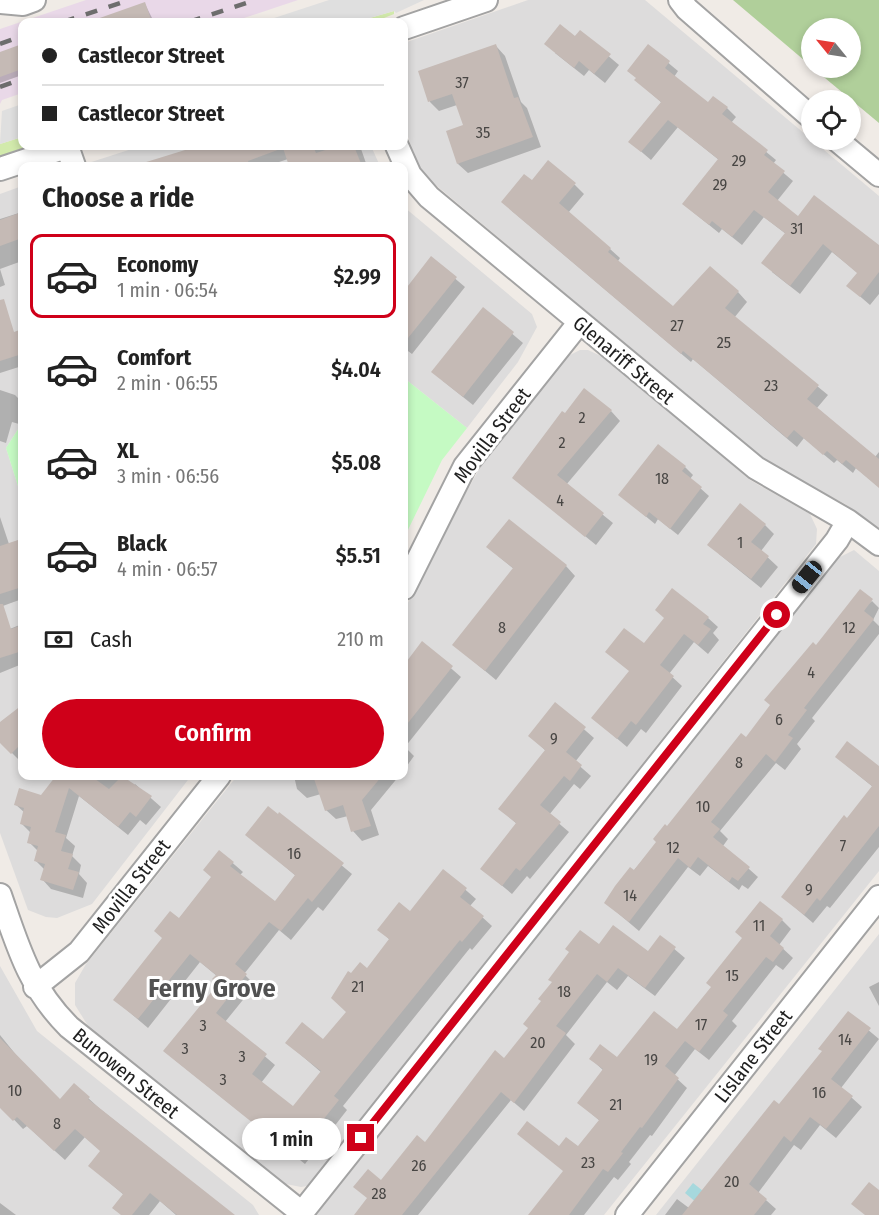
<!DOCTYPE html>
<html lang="en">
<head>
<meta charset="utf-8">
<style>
  :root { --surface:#fff; --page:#f2f2f2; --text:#222; --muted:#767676; --line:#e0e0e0; --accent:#cf0019 }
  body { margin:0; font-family:"Fira Sans Condensed",sans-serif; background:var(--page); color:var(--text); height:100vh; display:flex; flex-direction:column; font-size:22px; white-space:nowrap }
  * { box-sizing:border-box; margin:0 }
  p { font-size:20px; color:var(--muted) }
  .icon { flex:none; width:33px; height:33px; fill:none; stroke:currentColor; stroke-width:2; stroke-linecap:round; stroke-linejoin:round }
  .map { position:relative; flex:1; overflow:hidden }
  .drawer { position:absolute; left:18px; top:162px; width:390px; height:618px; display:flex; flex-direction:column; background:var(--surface); border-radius:12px; box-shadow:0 3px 9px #0003 }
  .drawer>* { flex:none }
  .hud { position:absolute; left:18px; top:18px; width:390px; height:132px; border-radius:12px; box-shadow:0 3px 9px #0003; display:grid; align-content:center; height:132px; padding:0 24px; background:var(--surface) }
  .needle { width:39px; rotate:300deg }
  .controls { position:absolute; left:801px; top:18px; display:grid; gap:12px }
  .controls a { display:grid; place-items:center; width:60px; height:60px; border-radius:50%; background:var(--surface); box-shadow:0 3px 9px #0003; font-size:30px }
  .end { position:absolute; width:27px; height:27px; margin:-14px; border:8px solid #cf0019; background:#fff; box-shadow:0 0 0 3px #fff }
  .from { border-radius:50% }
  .bubble { position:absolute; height:42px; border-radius:21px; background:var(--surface); box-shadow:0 3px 9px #0003; font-size:20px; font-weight:600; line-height:42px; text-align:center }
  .car { position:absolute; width:18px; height:36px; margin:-18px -9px; border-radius:8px; box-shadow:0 0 4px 2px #0007; background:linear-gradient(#222 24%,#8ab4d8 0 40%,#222 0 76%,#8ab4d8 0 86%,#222 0) }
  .hud b { display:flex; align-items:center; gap:21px; height:57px; font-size:22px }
  .hud b+b { border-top:2px solid var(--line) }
  .hud i { width:15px; height:15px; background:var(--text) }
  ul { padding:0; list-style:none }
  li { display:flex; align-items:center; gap:18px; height:84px; margin:0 12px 9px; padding:0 12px; border:3px solid transparent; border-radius:12px }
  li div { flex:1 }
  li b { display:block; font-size:22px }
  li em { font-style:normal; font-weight:600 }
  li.on { border-color:var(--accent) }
  li>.icon { width:54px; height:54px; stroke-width:1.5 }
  h2 { padding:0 24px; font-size:27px; line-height:72px }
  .pay { display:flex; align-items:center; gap:15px; height:66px; padding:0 24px; font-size:22px }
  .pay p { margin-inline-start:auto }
  .primary-button { display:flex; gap:12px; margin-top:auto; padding:12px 24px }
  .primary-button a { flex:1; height:69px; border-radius:36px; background:var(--accent); color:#fff; font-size:24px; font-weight:600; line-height:69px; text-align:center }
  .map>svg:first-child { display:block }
  .residential { fill:#dddcdc }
  .industrial { fill:#e9d8e8 }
  .grass { fill:#d2eaac }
  .forest { fill:#b0cf9a }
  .park { fill:#c5fac3 }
  .parking { fill:#dfdfdf }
  .water { fill:#a6d8dd }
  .shadow { fill:#0003 }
  .building { fill:#c5bab5 }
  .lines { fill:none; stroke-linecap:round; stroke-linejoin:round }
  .minor-casing { stroke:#a3a3a3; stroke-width:26 }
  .minor { stroke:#fff; stroke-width:22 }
  .rail { stroke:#6d6d6d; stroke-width:4.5; stroke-dasharray:12 12; stroke-linecap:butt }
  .route { stroke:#cf0019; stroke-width:8 }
  .labels { text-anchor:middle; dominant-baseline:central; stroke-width:6; stroke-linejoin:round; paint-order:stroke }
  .number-label { font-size:16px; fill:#484644 }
  .street-label { font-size:20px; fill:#1f1f1f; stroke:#fff }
  .district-label { font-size:26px; font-weight:bold; fill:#525252; stroke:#fff }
</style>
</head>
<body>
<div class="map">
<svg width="879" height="1215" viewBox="0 0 879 1215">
  <rect width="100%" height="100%" fill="#f0ebe6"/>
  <path class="residential" d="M528,0H645L879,196V528L845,504L767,463L425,176L416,161L404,125V43Z
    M141,146H371L380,166H79Z
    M22,186V423L6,448L22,499V776H191L92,904L57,918L46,917L28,910L0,833V194Z
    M404,207L532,314L537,327L518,362L467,428L404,378Z
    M580,350H588L607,359L750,480L810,514L817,529L816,544L314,1179L307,1186L301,1187L281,1183L90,1029L75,1005V983L86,964L237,776H404V609L427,571L447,527L482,464L564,358Z
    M854,550L879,571V871L604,1215H316L838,558Z
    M879,934V1215H656Z
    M0,966L37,1031L253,1205L259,1215H0Z"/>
  <path class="industrial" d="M86,0H298L232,22H22V93L2,100L0,104V29Z"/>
  <path class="grass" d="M394,11V14L374,22H356Z
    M22,137V146H29L0,156V144Z"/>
  <path class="forest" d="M733,0H879V123L813,68H850V28H812L811,66Z"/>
  <path class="park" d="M404,378L467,428L442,460L404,538Z
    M22,423V499L6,448Z"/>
  <path class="parking" d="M329,0H424L396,13L394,11L356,22H262Z
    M22,104V137L0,144L2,111Z"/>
  <path class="water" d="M693,1183L717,1202L709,1213L685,1193Z"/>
  <path class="shadow" d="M145,4L154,22H90Z
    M580,32L619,65L605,83L589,70L584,76L555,53Z
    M22,46V75L0,83V53Z
    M496,46L505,56L521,102L527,108L541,147L468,173L458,164L465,126L457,105L439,111L430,102L420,72Z
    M648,46L678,71L674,77L708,105L727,108L736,117L731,123L776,160L773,164L793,181L777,201L798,218L879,247V294L870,305L848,286L858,273L832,252L800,294L772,272L786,234L764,217L742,245L722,229L719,233L693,212L719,160L678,127L651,160L630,142L662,103L636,80Z
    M200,146H360L367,166H291L288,159L267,166H146L145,164Z
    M532,182L575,185L584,194L568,213L610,249L620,258L618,261L673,308L738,292L747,302L734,318L828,395L817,408L875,457L879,452V487L856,468L853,473L837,460L834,463L804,438L797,447L693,359L691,362L512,211Z
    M22,212V261L0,269L5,285L0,287V219Z
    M432,259L465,287L412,354L404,348V294Z
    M483,309L523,343L473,405L443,381Z
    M22,330V366L0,373V338Z
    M0,390L15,395L22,402L19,424L12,422L6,443L0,441Z
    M611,411L620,421L566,485L613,523L596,545L514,478Z
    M685,467L693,475L690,479L709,496L678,535L658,519L655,524L620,495Z
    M0,517L9,544L18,541L22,546V599L0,607Z
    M765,525L774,534L761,551L778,567L761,588L719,554Z
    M498,556L566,566L575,576L496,680L454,645L514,569Z
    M872,601L879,608L873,620L879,626V634L812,718L815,721L797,744L801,749L785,770L776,763L720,831L728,839L723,846L758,877L748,889L742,885L739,890L708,866L700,876L688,867L639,931L606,903L746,739L816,647Z
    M708,618L718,627L713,633L719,640L708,654L694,642L669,674L682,686L646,733L641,729L627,747L593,718L630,672L644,645L665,619Z
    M22,624V664L0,673V633Z
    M422,643L461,677L405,747L414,756L404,770V667Z
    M555,704L594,738L575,762L591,776L580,789L574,784L549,815L569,832L530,879L527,876L512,894L482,869L517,824L500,809L546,751L530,736Z
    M22,707V763L0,741V724Z
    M846,765L879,768V847L830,908L827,906L813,923L783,897L873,787Z
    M59,776H119L133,787L135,784L161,807L146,825L140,820L128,835L79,796L66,838L75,846L72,856L81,865L79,874L87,883L83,898L51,889L42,879L45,870L35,860L38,851L29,842L31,833L22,824L25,813L15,804L42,797Z
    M294,776H399L371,810L379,835L362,841L353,831L348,816L336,819L326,810L321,794L307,798L297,789Z
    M280,814L352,874L323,911L318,907L291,940L279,930L244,974L255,985L225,1022L275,1065L261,1083L293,1108L322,1073L287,1043L324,1041L348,1012L351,975L368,971L390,940L379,929L410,913L444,871L476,899L470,906L492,926L472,950L470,948L343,1106L347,1110L305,1164L175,1060L219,984L217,976L200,962L148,1028L115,1000L212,877L220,852L243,872L240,875L276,903L296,876L247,834Z
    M782,920L791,929L779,945L793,958L783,970L776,965L732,1021L737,1026L709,1060L695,1049L674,1076L687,1088L652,1136L650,1135L629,1162L631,1164L618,1180L614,1177L584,1215H532L564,1172L559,1148H579L600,1121L579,1103L604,1071L591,1059H617L678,1031Z
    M660,937L685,958L655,996L628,976L617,990L607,982L566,1035L575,1044L524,1111L511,1100L418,1215H356L381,1182L426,1144L505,1060L599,947L648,953Z
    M879,982V1006L869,987Z
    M848,1013L879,1039L841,1088L862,1107L836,1138L820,1125L801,1150L794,1145L758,1193L776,1209L771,1215H665L677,1199L689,1208L779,1106L823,1052Z
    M0,1035L21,1061L60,1101L74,1085L99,1108L233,1215H176L160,1201L149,1215H121L124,1195L90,1166L101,1151L85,1137L65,1160L27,1126L23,1129L0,1105Z
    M0,1203L16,1215H0Z"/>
  <path class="building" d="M145,2L152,22H94V20Z
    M560,24L575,36L580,30L611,54L594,74L579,61L574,68L544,44Z
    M22,44V69L0,77V52Z
    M496,44L514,98L518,97L533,137L457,164L446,131L463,125L452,94L428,102L418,71Z
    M648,44L670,61L665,68L708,102L713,96L728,107L722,114L768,150L764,155L785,171L768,192L798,216L814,195L879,245V272L860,297L846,286L857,273L823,244L790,286L761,263L785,233L754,210L732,237L712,221L709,225L682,204L718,159L668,120L641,152L628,142L661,102L634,80L636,78L627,71Z
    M198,146H313L316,153L338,146H354L362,166H286L288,163L283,148L248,161L250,166H144L143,163Z
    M548,160L576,183L559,203L611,248L608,252L673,306L710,266L739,291L725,308L819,385L807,399L879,459V488L846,460L842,464L827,451L823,455L794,430L787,438L683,351L681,354L501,202L524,174L532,180Z
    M22,212V238L0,246V220Z
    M431,256L457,277L404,343V291Z
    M4,299L14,332L22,329V354L0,361V300Z
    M483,307L514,332L463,397L431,372Z
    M584,388L612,410L557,475L604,513L585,537L512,478L562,411L565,413Z
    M658,444L686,466L682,471L702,487L670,529L649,512L646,517L618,495Z
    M740,503L766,524L751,542L769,556L751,579L707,545Z
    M509,519L567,565L485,671L452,645L513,568L486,547Z
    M18,540L22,553V587L0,594V546Z
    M672,588L709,617L703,624L711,629L698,645L684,634L660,665L674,676L636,725L631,721L617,739L591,718L629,671L605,652L624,628L644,643L664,618L655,610Z
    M860,589L873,599L864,611L874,619L804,708L807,710L788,735L793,738L775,762L766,754L711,822L720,829L713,837L750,867L738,881L732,877L729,882L698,857L690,868L678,858L629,922L604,903L615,886L630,867L634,870L656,842L653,839L665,824L667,826L741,733L746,737L770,705L764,700L813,642L816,645Z
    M0,604H3L11,629L22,625V646L18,648L19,652L0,658Z
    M422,641L453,666L404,728V665Z
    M555,702L586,727L566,752L582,765L570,781L564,776L540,805L561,822L520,871L516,868L502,886L480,869L516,823L498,809L545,750L528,736Z
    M22,705V743L11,754L0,743V722Z
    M847,741L879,766V826L820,901L817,898L804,915L781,897L844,815L847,818L872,786L835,757Z
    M53,776H91L109,789L122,776L152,796L136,817L130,812L118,827L69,788L55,832L66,835L61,851L73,854L68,869L79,872L73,890L40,880L45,864L34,861L38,846L27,843L31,827L20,824L24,808L14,805L19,788L41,795L55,777Z
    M313,776H382L362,800L371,826L351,832L343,805L325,811Z
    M268,806L278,814L279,812L344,863L312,902L308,898L281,931L269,922L235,964L247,974L216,1013L267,1054L252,1074L293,1106L321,1071L285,1043L302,1022L323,1039L346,1012L331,998L348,971L351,973L360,962L367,968L389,939L377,930L399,902L410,911L443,869L467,888L460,897L484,916L462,942L460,940L334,1096L339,1100L294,1156L163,1051L218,984L212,979L216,975L190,954L138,1019L113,1000L162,938L154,931L170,911L179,918L211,877L203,870L219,850L234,862L230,866L275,901L295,875L245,835Z
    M760,901L783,919L770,936L784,948L773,962L766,957L723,1011L728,1015L699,1052L685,1041L665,1066L679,1078L642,1128L640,1127L621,1152L623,1153L608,1172L603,1169L569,1215H528L563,1171L517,1134L527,1121L559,1146L566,1137L578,1146L599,1120L577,1103L603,1069L589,1059L600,1044L617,1057L654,1011L677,1029L711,987L706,983L742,938L735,932Z
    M613,925L648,951L660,935L676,947L645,988L618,968L607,982L597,974L556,1026L566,1033L514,1103L501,1092L402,1215H354L367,1198L353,1187L368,1169L381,1180L417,1135L425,1142L495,1050L504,1058L528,1028L523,1024L541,1001L538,999L552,982L548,980L569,952L565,949L580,930L599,944Z
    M848,1011L871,1028L831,1079L853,1096L826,1129L810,1117L791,1142L784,1136L749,1184L767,1199L754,1215H682L774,1100L779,1104L822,1051L818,1049Z
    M0,1038L60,1099L74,1083L90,1097L88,1099L235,1215H177L150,1193L132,1215H121L112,1208L123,1194L88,1166L100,1151L75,1129L54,1151L17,1117L13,1121L0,1108Z
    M869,1182L879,1190V1215H865L851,1204Z"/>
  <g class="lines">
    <g class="minor-casing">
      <path id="minor" d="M680,0L687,9L812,118
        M0,2L23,4L34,0
        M404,28L486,0
        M837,140L879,175
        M67,146L74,166
        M397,146L410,175L429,197L756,468L848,521L879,544
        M0,169L69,146
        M404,588L465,466L579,323
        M0,895C18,947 29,987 69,1027L302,1213
        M35,987L79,952L219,776
        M300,1215L837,540L848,521
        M627,1215L879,897"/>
    </g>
    <use href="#minor" class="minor"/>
    <path class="rail" d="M63,22L129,0
      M189,22L255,0
      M0,44L22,36
      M0,87L22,79"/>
  </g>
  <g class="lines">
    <path class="route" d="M361,1138L777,615"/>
  </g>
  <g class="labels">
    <g class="number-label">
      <text x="462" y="82">37</text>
      <text x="483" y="132">35</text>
      <text x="739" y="160">29</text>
      <text x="720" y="184">29</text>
      <text x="797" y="228">31</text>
      <text x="677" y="325">27</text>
      <text x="724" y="342">25</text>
      <text x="771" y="385">23</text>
      <text x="582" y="417">2</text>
      <text x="562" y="442">2</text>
      <text x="662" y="478">18</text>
      <text x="560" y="500">4</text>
      <text x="740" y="542">1</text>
      <text x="502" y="627">8</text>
      <text x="849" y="627">12</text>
      <text x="811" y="672">4</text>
      <text x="779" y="719">6</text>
      <text x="554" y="738">9</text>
      <text x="739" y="762">8</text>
      <text x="703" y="806">10</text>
      <text x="843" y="845">7</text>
      <text x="673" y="847">12</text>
      <text x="294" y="853">16</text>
      <text x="809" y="889">9</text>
      <text x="630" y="895">14</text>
      <text x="759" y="925">11</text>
      <text x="732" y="975">15</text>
      <text x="358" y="986">21</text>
      <text x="564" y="991">18</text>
      <text x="701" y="1024">17</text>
      <text x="203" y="1025">3</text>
      <text x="845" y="1039">14</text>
      <text x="538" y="1042">20</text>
      <text x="185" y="1048">3</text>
      <text x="242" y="1056">3</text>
      <text x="651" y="1059">19</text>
      <text x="223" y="1079">3</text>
      <text x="15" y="1090">10</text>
      <text x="819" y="1092">16</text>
      <text x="616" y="1104">21</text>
      <text x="57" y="1123">8</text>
      <text x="588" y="1162">23</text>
      <text x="419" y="1165">26</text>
      <text x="732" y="1181">20</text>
      <text x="379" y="1193">28</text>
    </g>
    <g class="street-label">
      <text transform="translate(624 360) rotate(40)">Glenariff Street</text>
      <text transform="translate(492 435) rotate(-53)">Movilla Street</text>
      <text transform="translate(131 886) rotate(-52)">Movilla Street</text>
      <text transform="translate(753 1056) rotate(-52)">Lislane Street</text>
      <text transform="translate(126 1073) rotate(39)">Bunowen Street</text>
    </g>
    <g class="district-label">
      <text x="212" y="988">Ferny Grove</text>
    </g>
  </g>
</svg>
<div class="controls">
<a><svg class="needle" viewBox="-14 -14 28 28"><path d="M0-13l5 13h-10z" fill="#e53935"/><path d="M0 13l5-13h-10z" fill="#767676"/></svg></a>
<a><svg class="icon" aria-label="locate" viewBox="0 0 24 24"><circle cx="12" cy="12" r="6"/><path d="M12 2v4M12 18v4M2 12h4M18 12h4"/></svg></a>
</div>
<i class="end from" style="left:777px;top:615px"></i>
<i class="end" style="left:361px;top:1138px"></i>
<div class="bubble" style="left:242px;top:1118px;width:99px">1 min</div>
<i class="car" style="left:807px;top:577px;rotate:219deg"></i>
<div class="hud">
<b><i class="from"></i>Castlecor Street</b>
<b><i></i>Castlecor Street</b>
</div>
<section class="drawer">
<h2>Choose a ride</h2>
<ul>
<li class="on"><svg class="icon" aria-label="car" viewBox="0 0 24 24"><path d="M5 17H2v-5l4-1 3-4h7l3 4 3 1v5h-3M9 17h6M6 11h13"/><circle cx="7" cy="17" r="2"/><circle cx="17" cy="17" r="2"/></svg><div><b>Economy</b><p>1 min · 06:54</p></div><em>$2.99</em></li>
<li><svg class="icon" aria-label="car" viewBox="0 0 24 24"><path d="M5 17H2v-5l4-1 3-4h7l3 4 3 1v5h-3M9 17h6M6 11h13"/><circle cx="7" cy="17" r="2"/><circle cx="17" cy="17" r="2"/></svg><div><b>Comfort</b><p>2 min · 06:55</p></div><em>$4.04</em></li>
<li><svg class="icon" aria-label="car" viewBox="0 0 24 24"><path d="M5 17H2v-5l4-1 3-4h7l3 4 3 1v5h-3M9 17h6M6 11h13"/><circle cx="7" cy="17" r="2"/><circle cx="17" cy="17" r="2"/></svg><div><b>XL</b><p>3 min · 06:56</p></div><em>$5.08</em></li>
<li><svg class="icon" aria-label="car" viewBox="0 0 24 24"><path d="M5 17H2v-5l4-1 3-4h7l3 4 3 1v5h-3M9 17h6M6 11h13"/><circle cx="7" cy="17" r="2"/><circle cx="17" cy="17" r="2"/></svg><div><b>Black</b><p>4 min · 06:57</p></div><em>$5.51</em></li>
</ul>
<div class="pay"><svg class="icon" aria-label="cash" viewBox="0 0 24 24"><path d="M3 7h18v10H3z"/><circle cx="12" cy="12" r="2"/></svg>Cash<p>210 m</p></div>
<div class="primary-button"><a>Confirm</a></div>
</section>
</div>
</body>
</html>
